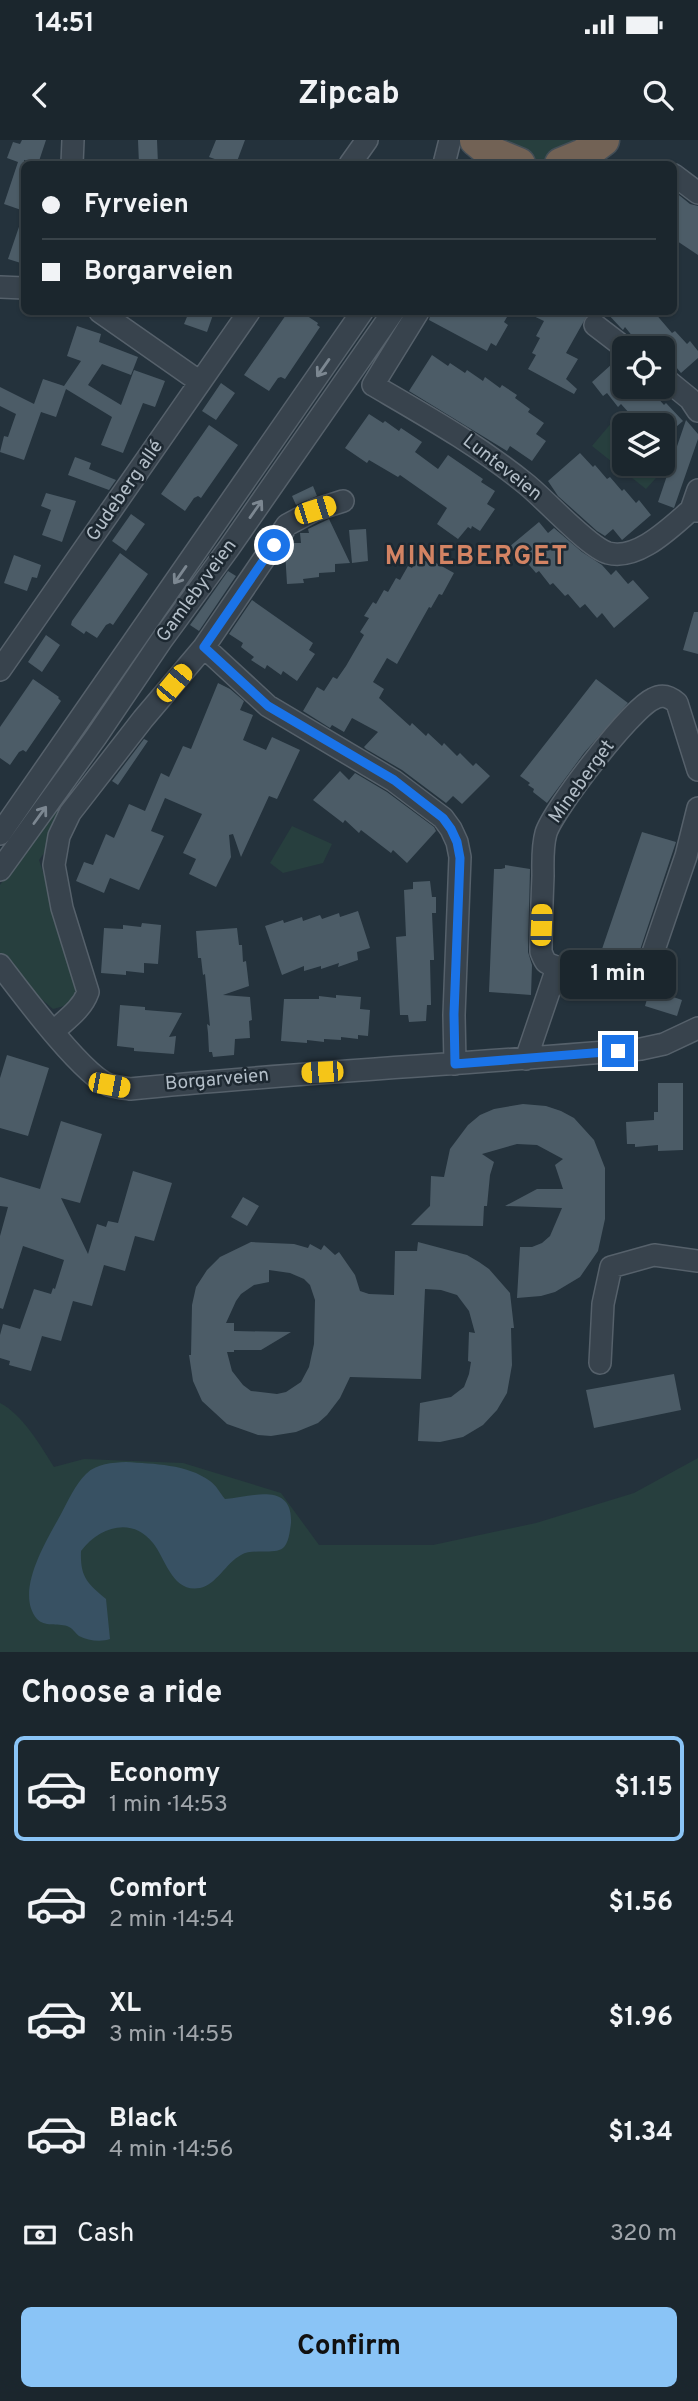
<!DOCTYPE html>
<html lang="en">
<head>
<meta charset="utf-8">
<style>
  :root { --surface:#1b262d; --page:#242e35; --text:#f1f3f6; --muted:#a0a5aa; --line:#394349; --accent:#8ac4f6 }
  body { margin:0; font-family:Overpass,sans-serif; background:var(--page); color:var(--text); height:100vh; display:flex; flex-direction:column; font-size:26px; white-space:nowrap }
  * { box-sizing:border-box; margin:0 }
  p { font-size:23px; color:var(--muted) }
  .icon { flex:none; width:38px; height:38px; fill:none; stroke:currentColor; stroke-width:2; stroke-linecap:round; stroke-linejoin:round }
  .map { position:relative; height:1512px; overflow:hidden }
  .panel { display:flex; flex-direction:column; background:var(--surface); flex:1 }
  .panel>* { flex:none }
  .hud { position:absolute; left:21px; top:21px; width:656px; height:154px; border-radius:10px; box-shadow:0 2px 5px #0004,0 0 0 2px var(--line); display:grid; align-content:center; height:154px; padding:0 21px; background:var(--surface) }
  .tools { position:absolute; left:612px; top:196px; display:grid; gap:14px }
  .tools a { display:grid; place-items:center; width:63px; height:63px; border-radius:10px; background:var(--surface); box-shadow:0 2px 5px #0004,0 0 0 2px var(--line); font-size:35px }
  .end { position:absolute; width:32px; height:32px; margin:-16px; border:9px solid #1a73e8; background:#fff; box-shadow:0 0 0 4px #fff }
  .from { border-radius:50% }
  .bubble { position:absolute; height:49px; border-radius:10px; background:var(--surface); box-shadow:0 2px 5px #0004,0 0 0 2px var(--line); font-size:23px; font-weight:700; line-height:49px; text-align:center }
  .car { position:absolute; width:21px; height:42px; margin:-21px -10px; border-radius:9px; box-shadow:0 0 5px 2px #0007; background:linear-gradient(#f5c518 24%,#345 0 40%,#f5c518 0 76%,#345 0 86%,#f5c518 0) }
  .hud b { display:flex; align-items:center; gap:24px; height:66px; font-size:26px }
  .hud b+b { border-top:2px solid var(--line) }
  .hud i { width:18px; height:18px; background:var(--text) }
  ul { padding:0; list-style:none }
  li { display:flex; align-items:center; gap:21px; height:105px; margin:0 14px 10px; padding:0 7px; border:4px solid transparent; border-radius:10px }
  li div { flex:1 }
  li b { display:block; font-size:26px }
  li em { font-style:normal; font-weight:700 }
  li.selected { border-color:var(--accent) }
  li>.icon { width:63px; height:63px; stroke-width:1.5 }
  h2 { padding:0 21px; font-size:32px; line-height:84px }
  .pay { display:flex; align-items:center; gap:18px; height:77px; padding:0 21px; font-size:26px }
  .pay p { margin-inline-start:auto }
  .button { display:flex; gap:14px; margin-top:auto; padding:14px 21px }
  .button a { flex:1; height:80px; border-radius:10px; background:var(--accent); color:#111; font-size:28px; font-weight:700; line-height:80px; text-align:center }
  .status { display:flex; justify-content:space-between; align-items:center; height:49px; padding:0 35px; background:var(--surface); direction:ltr }
  .status svg { height:19px; fill:currentColor }
  header { display:flex; justify-content:space-between; align-items:center; height:91px; padding:0 21px; background:var(--surface); font-size:32px; font-weight:700 }
  .map>svg:first-child { display:block }
  .green { fill:#273f3e }
  .water { fill:#385163 }
  .building { fill:#4c5c67; fill-rule:evenodd }
  .lines { fill:none; stroke-linecap:round; stroke-linejoin:round }
  .minor-casing { stroke:#56616b; stroke-width:24 }
  .highway-casing { stroke:#434e57; stroke-width:35 }
  .minor { stroke:#38434d; stroke-width:21 }
  .highway { stroke:#726255; stroke-width:32 }
  .oneway { stroke:#7c8791 }
  .route { stroke:#1a73e8; stroke-width:9 }
  .labels { text-anchor:middle; dominant-baseline:central; stroke-width:5; stroke-linejoin:round; paint-order:stroke }
  .street-label { font-size:19px; fill:#b3bec8; stroke:#1d2831 }
  .district-label { font-size:26px; font-weight:bold; letter-spacing:2px; fill:#d38363; stroke:#1d2831 }
</style>
</head>
<body>
<div class="status"><b>14:51</b><svg viewBox="0 0 49 12"><path d="M0 12V9h3v3zM5 12V6h3v6zM10 12V3h3v9zM15 12V0h3v12zM26 1h20v11H26zM47 4h2v5h-2z"/></svg></div>
<header><svg class="icon" aria-label="back" viewBox="0 0 24 24"><path d="M15 5l-7 7 7 7"/></svg>Zipcab<svg class="icon" aria-label="search" viewBox="0 0 24 24"><circle cx="10" cy="10" r="6"/><path d="M15 15l6 6"/></svg></header>
<div class="map">
<svg width="698" height="1512" viewBox="0 0 698 1512">
  <rect width="100%" height="100%" fill="#24323c"/>
  <path class="green" d="M487,0H590L554,19L528,20Z
    M613,281L625,292V324H660L665,328L646,349L592,306Z
    M57,667L66,673L60,691L39,720L78,838L79,853L68,865L53,869L0,823V745Z
    M292,686L332,704L323,723L283,733L270,723Z
    M0,1263C22,1274 41,1306 54,1327L84,1319L183,1323L281,1353L319,1405H433L536,1383L634,1353L698,1318V1512H0Z"/>
  <path class="water" d="M126,1322C154,1324 187,1324 210,1341C216,1345 220,1353 225,1359C250,1357 293,1341 291,1383C290,1390 289,1403 283,1408C274,1415 253,1408 241,1415C226,1423 216,1445 200,1448C172,1453 166,1419 153,1403C132,1376 99,1387 81,1411C80,1437 87,1443 106,1459L110,1499C102,1502 88,1501 79,1496C75,1493 73,1488 67,1486C58,1483 44,1487 37,1479C14,1452 47,1400 61,1374C68,1361 75,1345 86,1334C97,1323 112,1323 126,1322Z"/>
  <path class="building" d="M22,0H46L38,24L24,20V71L4,64L18,22L7,18L13,2L20,4Z
    M138,0H157L158,24H139Z
    M216,0H245L236,24H229L209,17Z
    M674,51L690,64L698,66V115L674,99Z
    M22,78H24V124L8,119Z
    M189,172H214L207,192L184,184Z
    M288,172H301L318,183L317,185L320,187L285,239L281,237L278,238L269,251L244,235Z
    M431,172H510L504,182L508,185L496,206L491,203L487,211L429,180Z
    M525,172H589L566,213L578,219L566,239L577,249L574,254L528,229L536,215L532,213L540,198L536,196L544,181Z
    M606,172H654L672,193L675,191L687,204L690,201L698,211V218L681,233L671,221L667,225L663,224V208H642L625,187L623,190L620,187Z
    M77,186L101,194L99,202L138,217L131,235L102,224L88,245L121,265L134,230L165,241L155,267L143,263L123,313L101,305L112,277L66,249L56,277L41,272L24,320L0,312L4,296L8,297L16,274L0,266V247L34,264L43,239L64,246L81,221L67,216Z
    M432,215L448,226L450,223L465,233L467,230L483,241L485,237L500,248L502,245L517,255L515,258L530,269L528,272L544,283L536,294L546,301L532,321L510,306L507,311L409,251Z
    M612,224L625,239V247H648L664,265L666,263L683,281L663,298V285H640L621,264L618,267L607,253L603,256L592,242Z
    M221,243L235,253L216,280L202,271Z
    M369,274L383,283L385,281L399,291L401,288L422,302L415,312L438,329L448,315L483,339L481,342L495,351L487,364L495,369L480,391L472,386L471,389L468,387L458,399L437,384L447,368L400,335L398,337L369,320L367,323L345,308Z
    M686,280L698,294V299L674,368L658,362Z
    M209,285L238,305L201,358L198,356L194,358L185,371L161,354Z
    M580,313L593,327L595,325L607,339L610,337L622,351L624,349L636,363L639,360L651,375L622,400L613,389L605,396L597,391L558,356L548,341Z
    M75,317L91,323L89,329L116,340L109,350L68,335Z
    M313,346L317,356L296,365L292,356Z
    M46,353L76,361L62,402L42,395L51,370L41,366Z
    M131,374L145,384L126,411L112,401Z
    M329,379L350,423L335,424V432L319,433V437L303,439L304,443L287,444L285,411L290,403H301L300,393H309L308,389Z
    M539,382L548,393L554,388L582,412L602,425L611,435L616,430L628,444L633,440L649,458L614,488L602,473L597,478L585,464L580,468L568,454L565,456L553,443L550,445L539,431L536,433L524,419L521,421L509,407Z
    M366,389L368,421L352,423L349,390Z
    M120,413L148,434L113,485L110,483L106,485L97,498L86,491L84,494L71,485L72,481Z
    M420,414L454,433L442,455L439,454L431,468L429,467L397,524L387,518L373,542L384,549L379,558L410,586L412,583L426,596L428,593L442,606L444,603L457,616L460,613L473,626L476,623L490,636L462,664L453,656L446,663L402,630L366,609L364,607L378,592L352,578L344,592L332,585L330,588L303,571L317,547L324,551L333,537L337,539L346,526L364,495L360,492L369,478L364,476L373,462L376,464L384,450L388,452L396,438L400,440L408,426L412,428Z
    M14,415L41,425L37,438L32,437L27,451L4,443Z
    M228,431L236,436L199,491L190,485Z
    M252,460L313,503L309,510L315,514L297,541L283,531L281,535L267,525L265,529L251,520L254,517L241,507L243,503L229,494Z
    M694,472H698V514L683,510Z
    M46,495L60,505L42,532L28,522Z
    M33,539L59,557L58,558L61,561L26,612L23,610L19,612L10,625L0,618V587Z
    M596,539L628,563L584,613L547,663L533,652L534,649L528,645L530,643L520,636Z
    M218,543L230,549L244,561L240,570L253,575L243,600L266,610L272,597L300,610L277,659L269,656L241,717L233,694L229,695L231,717L216,747L189,734L196,719L183,713L202,674L165,658L151,691L164,696L139,750L110,738L104,753L76,741L84,722L93,725L106,694L114,698L129,664L145,671L161,633L169,637L183,606L191,609Z
    M144,599L148,601L118,645L112,641Z
    M340,631L349,640L355,633L387,652L434,687L436,691L407,723L393,710L391,713L361,690L359,693L345,680L343,683L313,660Z
    M642,692L676,702L636,822L602,809Z
    M505,725L530,729L528,812L532,825L531,855L489,852L494,729H501L505,728Z
    M430,741L432,757H436V773H432L434,818V820H430L431,863V865H427L426,881L409,882L408,875H400L396,797L406,796L404,750L413,749V742Z
    M358,771L370,808L357,812L358,820L338,827L339,823L321,829V826L304,831V826L282,835L265,786L283,780L284,783L302,777L303,781L320,775L322,779L339,773L340,777Z
    M142,783L161,785L158,824L144,823V833L126,831V835L101,833L104,788L123,789V785L141,787Z
    M237,788L239,805H242L243,822L246,821L249,846L223,855L250,857L252,880L249,881L250,898L235,899L234,915L213,917L212,912H209L208,893L207,884L210,886L205,834L203,835L201,818H198L196,791Z
    M650,849L682,860L677,876L645,866Z
    M336,855L361,857L360,869L370,870L368,896L358,895V899L341,897V900L324,899V902L307,900V903L281,901L284,859H319V856L336,858Z
    M120,865L145,867V870L182,873L169,897L176,896L174,914L134,911V908L117,906Z
    M7,915L49,928L28,996L0,988V938Z
    M658,943H683V1010L658,1011V1005L635,1007V1004H627L626,982L654,980V972H658Z
    M523,964L546,966L561,971L574,978L594,1000L605,1028V1079L598,1111L580,1137L555,1152L541,1156L517,1158L520,1107H532L542,1103L550,1096L562,1068L505,1066L537,1049H563L555,1025L563,1019L537,1005L517,1004L482,1014L494,1022L490,1035L487,1066H484L483,1086L411,1085L430,1066L431,1036L444,1037L450,1009L468,985L480,975L494,969Z
    M61,981L102,994L80,1063L61,1058L88,1114L97,1084L106,1087L108,1081L118,1083L133,1031L172,1043L154,1101L135,1096L125,1131L104,1125L92,1166L73,1161L61,1201L42,1196L31,1231L9,1225L10,1221L0,1218V1195L3,1184L20,1189L34,1149L51,1154L53,1148L55,1149L64,1120L23,1106L3,1169L0,1168V1096L8,1067L0,1066V1037L40,1049Z
    M243,1057L259,1066L247,1086L231,1077Z
    M251,1102L294,1104L308,1108L310,1104L321,1110L324,1105L335,1115L339,1112L355,1135L360,1151L369,1154L394,1155L395,1111H417L418,1102L467,1115L479,1122L489,1129L510,1153L514,1188H511L512,1225L507,1253L497,1270L483,1285L463,1297L440,1302L418,1301L420,1263L451,1257L464,1247L469,1234L471,1222L468,1221L469,1192L475,1193L469,1171L457,1155L441,1150L425,1149L421,1239L350,1237L340,1258L327,1275L318,1283L296,1292L271,1296L258,1295L227,1284L202,1261L193,1241L189,1215H191L192,1165L196,1147L207,1130L220,1117ZM269,1130L290,1133L304,1139L310,1145L315,1160L314,1204L309,1227L301,1242L286,1252L277,1254L251,1251L243,1245L232,1231L227,1212H234V1210H261L291,1192L234,1191V1183H226L236,1161L241,1154L254,1145L269,1142Z
    M674,1234L681,1270L594,1288L586,1250Z"/>
  <g class="lines">
    <g class="minor-casing">
      <path id="minor" d="M72,24L73,0
        M350,24L367,0
        M444,24L450,0
        M674,35L698,53
        M0,147L24,148
        M100,172L200,242
        M418,172L373,245C426,276 478,305 526,344C545,359 588,407 608,413C638,421 671,387 691,370L698,371
        M595,185L625,208
        M663,237L690,259L698,271
        M691,370L698,350
        M204,507L268,566L394,641L443,678L451,689L457,702L460,717L454,875L455,924
        M0,530L249,172
        M698,630L677,563C669,556 662,554 653,559C631,569 553,670 546,693C542,707 543,722 543,736C542,761 541,787 541,812C542,814 544,820 546,822C553,829 622,844 634,843C640,842 643,838 646,833L686,716L698,668
        M0,694L362,172
        M0,730L96,597L161,501L229,408L393,172
        M0,825C20,851 81,934 109,945C115,947 123,948 130,949C300,932 471,924 641,909L664,904L698,888
        M54,891C67,879 82,869 88,852L62,768L54,725L59,696L70,673L143,579L204,507L287,385L315,370L343,361
        M526,919L557,828
        M600,1223L603,1164L611,1127L654,1115L698,1121"/>
    </g>
    <g class="highway-casing">
      <path id="highway" d="M476,0L492,13L519,24
        M561,24L583,15L603,0"/>
    </g>
    <use href="#minor" class="minor"/>
    <use href="#highway" class="highway"/>
  </g>
  <defs><path id="oneway-shaft" d="M-6 0H5M1.5-3L5.5 0L1.5 3" fill="none" stroke-width="1.6" stroke-linecap="round" stroke-linejoin="round" transform="scale(1.75)"/></defs>
  <g class="oneway">
    <use href="#oneway-shaft" transform="translate(323 228) rotate(125)"/>
    <use href="#oneway-shaft" transform="translate(256 369) rotate(-55)"/>
    <use href="#oneway-shaft" transform="translate(180 435) rotate(125)"/>
    <use href="#oneway-shaft" transform="translate(40 675) rotate(-54)"/>
  </g>
  <g class="lines">
    <path class="route" d="M274,405L204,507L268,566L394,640L443,678L451,689L457,702L460,718L454,874L455,924L618,911"/>
  </g>
  <g class="labels">
    <g class="street-label">
      <text transform="translate(502 328) rotate(38)">Lunteveien</text>
      <text transform="translate(125 351) rotate(-55)">Gudeberg allé</text>
      <text transform="translate(197 451) rotate(-54)">Gamlebyveien</text>
      <text transform="translate(582 642) rotate(-54)">Mineberget</text>
      <text transform="translate(217 940) rotate(-5)">Borgarveien</text>
    </g>
    <g class="district-label">
      <text x="477" y="417">MINEBERGET</text>
    </g>
  </g>
</svg>
<div class="tools">
<a><svg class="icon" aria-label="locate" viewBox="0 0 24 24"><circle cx="12" cy="12" r="6"/><path d="M12 2v4M12 18v4M2 12h4M18 12h4"/></svg></a>
<a><svg class="icon" aria-label="layers" viewBox="0 0 24 24"><path d="M12 4l9 5-9 5-9-5zM3 14l9 5 9-5"/></svg></a>
</div>
<i class="end from" style="left:274px;top:405px"></i>
<i class="end" style="left:618px;top:911px"></i>
<div class="bubble" style="left:560px;top:810px;width:116px">1 min</div>
<i class="car" style="left:315px;top:370px;rotate:72deg"></i>
<i class="car" style="left:174px;top:543px;rotate:40deg"></i>
<i class="car" style="left:541px;top:785px;rotate:2deg"></i>
<i class="car" style="left:322px;top:932px;rotate:267deg"></i>
<i class="car" style="left:109px;top:945px;rotate:101deg"></i>
<div class="hud">
<b><i class="from"></i>Fyrveien</b>
<b><i></i>Borgarveien</b>
</div>
</div>
<section class="panel">
<h2>Choose a ride</h2>
<ul>
<li class="selected"><svg class="icon" aria-label="car" viewBox="0 0 24 24"><path d="M5 17H2v-5l4-1 3-4h7l3 4 3 1v5h-3M9 17h6M6 11h13"/><circle cx="7" cy="17" r="2"/><circle cx="17" cy="17" r="2"/></svg><div><b>Economy</b><p>1 min · 14:53</p></div><em>$1.15</em></li>
<li><svg class="icon" aria-label="car" viewBox="0 0 24 24"><path d="M5 17H2v-5l4-1 3-4h7l3 4 3 1v5h-3M9 17h6M6 11h13"/><circle cx="7" cy="17" r="2"/><circle cx="17" cy="17" r="2"/></svg><div><b>Comfort</b><p>2 min · 14:54</p></div><em>$1.56</em></li>
<li><svg class="icon" aria-label="car" viewBox="0 0 24 24"><path d="M5 17H2v-5l4-1 3-4h7l3 4 3 1v5h-3M9 17h6M6 11h13"/><circle cx="7" cy="17" r="2"/><circle cx="17" cy="17" r="2"/></svg><div><b>XL</b><p>3 min · 14:55</p></div><em>$1.96</em></li>
<li><svg class="icon" aria-label="car" viewBox="0 0 24 24"><path d="M5 17H2v-5l4-1 3-4h7l3 4 3 1v5h-3M9 17h6M6 11h13"/><circle cx="7" cy="17" r="2"/><circle cx="17" cy="17" r="2"/></svg><div><b>Black</b><p>4 min · 14:56</p></div><em>$1.34</em></li>
</ul>
<div class="pay"><svg class="icon" aria-label="cash" viewBox="0 0 24 24"><path d="M3 7h18v10H3z"/><circle cx="12" cy="12" r="2"/></svg>Cash<p>320 m</p></div>
<div class="button"><a>Confirm</a></div>
</section>
</body>
</html>
